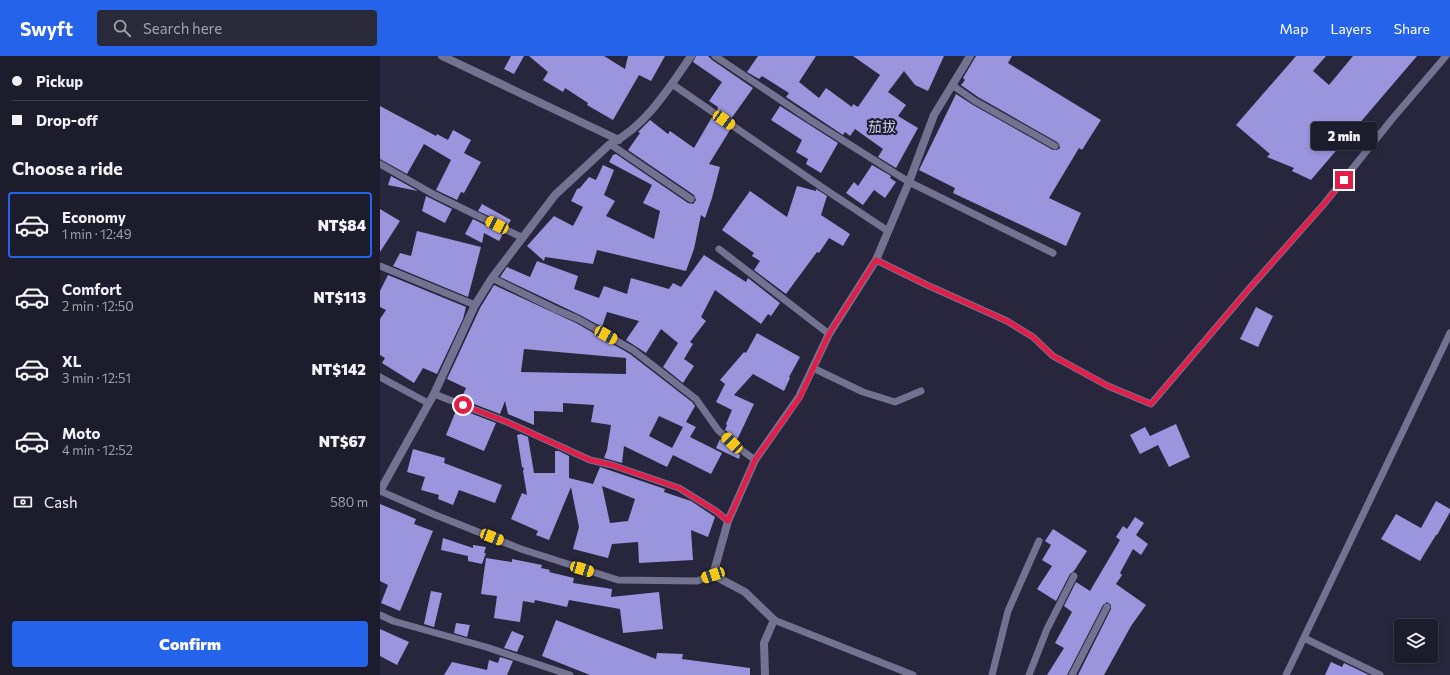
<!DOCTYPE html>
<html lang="en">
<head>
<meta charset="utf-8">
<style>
  :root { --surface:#1d1c2d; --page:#2a2939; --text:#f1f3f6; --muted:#a0a1aa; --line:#3b3a49; --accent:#2563eb }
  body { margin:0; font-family:Commissioner,"Noto Sans TC",sans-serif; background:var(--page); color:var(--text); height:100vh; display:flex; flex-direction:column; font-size:15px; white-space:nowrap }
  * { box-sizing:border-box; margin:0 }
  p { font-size:13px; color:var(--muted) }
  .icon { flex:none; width:22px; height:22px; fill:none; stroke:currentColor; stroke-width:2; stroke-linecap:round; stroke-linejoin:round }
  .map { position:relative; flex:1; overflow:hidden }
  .side { display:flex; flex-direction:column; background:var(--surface); width:380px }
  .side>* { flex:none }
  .hud { display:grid; align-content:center; height:88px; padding:0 12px; background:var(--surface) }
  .controls { position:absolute; left:1014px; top:563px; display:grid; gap:8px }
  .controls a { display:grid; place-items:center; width:44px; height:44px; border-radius:4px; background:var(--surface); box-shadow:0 2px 6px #0003,0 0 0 1px var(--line); font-size:20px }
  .end { position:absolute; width:18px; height:18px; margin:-9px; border:5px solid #e11d48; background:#fff; box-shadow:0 0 0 2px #fff }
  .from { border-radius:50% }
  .bubble { position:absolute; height:28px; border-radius:4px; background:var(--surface); box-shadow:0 2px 6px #0003,0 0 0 1px var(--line); font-size:13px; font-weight:800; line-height:28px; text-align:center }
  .car { position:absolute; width:12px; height:24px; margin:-12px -6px; border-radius:5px; box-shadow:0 0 3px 1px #0007; background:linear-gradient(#f5c518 24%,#345 0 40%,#f5c518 0 76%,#345 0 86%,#f5c518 0) }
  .hud b { display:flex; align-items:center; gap:14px; height:38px; font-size:15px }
  .hud b+b { border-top:1px solid var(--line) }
  .hud i { width:10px; height:10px; background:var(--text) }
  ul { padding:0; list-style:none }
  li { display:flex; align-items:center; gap:12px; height:66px; margin:0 8px 6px; padding:0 4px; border:2px solid transparent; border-radius:4px }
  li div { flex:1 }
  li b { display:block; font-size:15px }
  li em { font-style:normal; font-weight:800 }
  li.on { border-color:var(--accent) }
  li>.icon { width:36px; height:36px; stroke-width:1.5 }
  h2 { padding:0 12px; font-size:18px; line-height:48px }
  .pay { display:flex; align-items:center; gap:10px; height:44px; padding:0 12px; font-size:15px }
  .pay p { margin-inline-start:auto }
  .button { display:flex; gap:8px; margin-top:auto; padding:8px 12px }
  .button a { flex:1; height:46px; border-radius:4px; background:var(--accent); color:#fff; font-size:16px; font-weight:800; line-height:46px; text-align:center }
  header { display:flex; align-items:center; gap:24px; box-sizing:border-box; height:56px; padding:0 20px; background:var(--accent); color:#fff }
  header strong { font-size:19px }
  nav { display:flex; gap:22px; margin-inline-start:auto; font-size:14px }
  .search { width:280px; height:36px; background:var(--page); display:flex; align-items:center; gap:10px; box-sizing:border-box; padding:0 14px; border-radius:4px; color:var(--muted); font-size:15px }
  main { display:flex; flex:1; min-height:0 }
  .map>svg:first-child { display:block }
  .building { fill:#9a95dd; fill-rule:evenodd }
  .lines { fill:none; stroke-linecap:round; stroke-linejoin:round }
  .service { stroke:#737290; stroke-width:7 }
  .minor { stroke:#737290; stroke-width:8 }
  .tertiary { stroke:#737290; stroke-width:8 }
  .route { stroke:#e11d48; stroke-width:5 }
  .labels { text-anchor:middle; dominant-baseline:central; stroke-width:4; stroke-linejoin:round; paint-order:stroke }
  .quarter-label { font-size:14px; fill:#d4d4f1; stroke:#1e1c31 }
</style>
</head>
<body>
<header>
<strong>Swyft</strong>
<div class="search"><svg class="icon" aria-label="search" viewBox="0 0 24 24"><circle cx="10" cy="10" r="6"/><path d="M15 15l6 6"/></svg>Search here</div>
<nav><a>Map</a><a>Layers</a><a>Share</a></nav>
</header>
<main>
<section class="side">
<div class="hud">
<b><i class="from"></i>Pickup</b>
<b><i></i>Drop-off</b>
</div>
<h2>Choose a ride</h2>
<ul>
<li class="on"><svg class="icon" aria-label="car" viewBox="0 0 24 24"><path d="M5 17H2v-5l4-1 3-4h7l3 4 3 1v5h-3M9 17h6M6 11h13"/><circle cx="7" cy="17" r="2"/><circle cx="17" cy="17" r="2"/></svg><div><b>Economy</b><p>1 min · 12:49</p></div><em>NT$84</em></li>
<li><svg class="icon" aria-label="car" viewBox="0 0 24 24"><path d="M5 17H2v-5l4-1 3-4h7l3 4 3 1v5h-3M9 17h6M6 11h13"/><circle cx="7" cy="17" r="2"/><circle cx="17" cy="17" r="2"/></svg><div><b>Comfort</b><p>2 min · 12:50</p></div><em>NT$113</em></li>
<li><svg class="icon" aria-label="car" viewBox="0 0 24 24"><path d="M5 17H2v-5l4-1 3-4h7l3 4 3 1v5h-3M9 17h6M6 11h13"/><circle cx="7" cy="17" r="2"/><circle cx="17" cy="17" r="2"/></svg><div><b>XL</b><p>3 min · 12:51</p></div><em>NT$142</em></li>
<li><svg class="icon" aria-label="car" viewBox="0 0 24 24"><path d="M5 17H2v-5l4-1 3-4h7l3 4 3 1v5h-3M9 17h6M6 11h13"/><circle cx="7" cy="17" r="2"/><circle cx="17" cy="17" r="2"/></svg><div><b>Moto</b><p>4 min · 12:52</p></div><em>NT$67</em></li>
</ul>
<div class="pay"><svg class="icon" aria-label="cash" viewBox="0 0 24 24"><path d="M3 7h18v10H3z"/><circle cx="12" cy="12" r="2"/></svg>Cash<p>580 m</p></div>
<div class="button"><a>Confirm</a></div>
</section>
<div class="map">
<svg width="1070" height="619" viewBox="0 0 1070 619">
  <rect width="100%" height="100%" fill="#27263c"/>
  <path class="building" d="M131,0H144L134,18L124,13Z
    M149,0H224L245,13L248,0H285L271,25L259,19L233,64L207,49L208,47L185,32L183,36L163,24L168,16Z
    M316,0H328L332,4L373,32L351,63L337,53L338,51L329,45L342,26L313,6Z
    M378,0H436L419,26L439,42L446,32L472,51L473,48L478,51L500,19L473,0H564L548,35L535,29L524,15L508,36L526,49L518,60L538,72L516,112L498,101L503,93L475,73L470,80L465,76L463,79L406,41L409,37L382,20L379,23L367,16Z
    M596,0H632L628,7L721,64L702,94L699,92L669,142L701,157L686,190L573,137L575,132L539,114L576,38L593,49L673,94H677L680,92L679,88L677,86L598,41L581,29L585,24L583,22Z
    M916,0H946L933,15L949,29L973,0H1037L931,124L912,115L914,112L887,101L890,98L856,69Z
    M0,50L56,80L57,78L68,84L73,74L91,84L84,97L101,106L84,137L81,136L77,144L56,134L71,104L44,88L27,118L0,103Z
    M400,50L458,87L441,117L426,108L428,103L416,96L422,84L391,64Z
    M332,61L350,74L329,108L340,111L332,142L325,162L321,159L314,193L306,215L217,194L213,208L165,201L164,205L147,190L174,160L193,170L203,151L191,145L197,133L200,132L209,121L216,124L223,109L234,114L224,139L235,145L226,160L274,183L280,155L263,147L272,129L229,106L233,99L236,98L308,147L313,148L316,144L314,139L248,94L260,77L258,76L270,64L288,78L290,75L314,92Z
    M492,109L511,120L510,122L516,126L505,142L494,134L483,149L466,137L474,126L478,130Z
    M11,120L38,135L8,129Z
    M417,130L436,135V133L447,140L441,159L470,178L463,190L449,182L439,197L437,196L406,238L374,214L380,205L372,200L374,197L342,174L370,135L407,161Z
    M46,140L72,153L65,167L42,155Z
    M102,148L131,164L128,169L98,155Z
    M0,153L20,165L0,196Z
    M93,163L123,178L119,185L104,177L102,187L85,178Z
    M37,175L101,191L88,241L13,210L20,197L31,200Z
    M324,199L366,226L368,222L400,247L391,260L388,258L381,268L335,234L321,261L326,265L310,286L313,288L304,303L314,310L303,327L283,311L298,287L281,273L266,297L246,284L259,265L227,256L222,271L200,259L120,221L127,211L150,221L157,205L198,220L194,233L219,242L224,230L247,238L251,222L289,233L293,227L301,231Z
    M8,219L86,251L83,263L57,318L43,312L34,327L2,307L5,302L0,299V263L6,254L0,251V235Z
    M114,229L196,267L250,298L312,346L315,350L306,366L316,371L310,381L342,397L331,418L293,399L287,411L244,390L242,407L224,402L227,394L231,369L211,366L214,349L183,347V356L154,355V369L128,358L125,345L120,358L81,343L86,332L67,323L100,252ZM144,293L246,302V318L141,316ZM279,360L303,371L292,392L269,380Z
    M876,251L893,260L878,291L860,283Z
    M377,277L420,301L409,321L410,322L404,335L373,318L354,339L374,348L357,384L345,374L347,369L346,368L352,354L336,346L345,328L340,324L364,296L366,297Z
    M77,352L116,367L104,395L66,379Z
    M796,368L810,401L789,411L778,389L760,398L750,379L765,371L770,380Z
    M141,378L148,381L154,417H175V395H179L189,400V422L213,428L220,411L285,433L284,436L311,445L335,461L328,481L311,474L313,504L259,507L258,486L232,488L228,502L193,493L199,471L191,431L169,484L156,479L158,475L131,463L142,437L147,439L143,415L144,412L142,411L137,379ZM222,430L255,443L248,465L230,467Z
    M340,383L360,399L359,403L336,392Z
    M33,393L65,402L64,407L122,429L115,447L79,434L73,449L58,443L59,439L41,434L45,421L27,416Z
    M1056,445L1070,453V456L1057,479H1056L1040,505L1001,483L1016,458L1041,472Z
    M0,448L36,463L34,468L53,475L20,555L1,547L8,529L0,525Z
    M755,461L764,467L756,479L768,488L761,499L753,493L740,517L742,519L736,528L766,549L751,570L724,619H698L731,553V549L727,546L723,549L687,619H667L684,592L675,587L692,556L684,550L696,526L710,535L740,484L736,481L743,470L747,473Z
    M673,473L707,495L694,515L690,518L676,545L657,533L672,510L662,504L671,489L665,485Z
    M63,482L93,492V489L106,491L104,497H106L102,508L88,505V500L61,494Z
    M106,502L132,506V503L162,509L161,512L170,514L169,516L194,522L193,527L232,533L231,541L279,536L283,573L243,577L240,553L189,544L187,551L155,544L154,547L143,545L140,566L114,562L117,540L101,538Z
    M51,535L62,537L54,571L44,568Z
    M176,564L276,603L277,597L303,598L302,603L370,612V619H210L162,600Z
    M76,567L90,569L87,581L74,577Z
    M0,573L29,586L17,609L0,600Z
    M132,575L144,580L137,596L124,592Z
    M120,601L133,605L127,619H64L72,606L107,614L109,604L118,607Z
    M951,606L962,611L964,607L989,619H945Z"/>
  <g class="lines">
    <path class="service" d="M335,0L429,63L529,126L673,197
      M292,28L446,134L508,175
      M572,29L595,45L675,90
      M230,88L311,143
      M0,108L53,138L143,182
      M339,193L449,278
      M496,204L547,229L627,265L653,281L673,300L728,330L771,348L868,234L944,148L1013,62L1066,0
      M0,210L95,249
      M112,222L175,253L198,263L253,294L316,343L338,374L352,387L375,404
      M433,312L483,336L515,346L541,335
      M0,321L48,347
      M54,338L127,366L210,404L232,409L299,432L336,455L348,465
      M0,435L53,458L141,493L238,524L317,525L333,519
      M0,559L13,565L106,591L190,619
      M394,564L533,619
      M924,582L1000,619
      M612,619L628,555L659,485
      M649,619L667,573L694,520
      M692,619L727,551
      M906,619L1070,277"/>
    <path class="minor" d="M62,0L239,84
      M0,435L54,338L95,249L112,222L175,139L230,88C265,71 290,31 311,0"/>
    <path class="tertiary" d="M385,619L384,587L394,564L365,536L333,519L348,465L375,404L419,341L449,278L496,204L529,126L554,59L590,0"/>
  </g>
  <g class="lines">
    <path class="route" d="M83,349L127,366L210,404L232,409L299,432L336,455L348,465L375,404L420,341L449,278L496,204L547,229L627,265L653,281L673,300L728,330L771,348L868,234L944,148L964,124"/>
  </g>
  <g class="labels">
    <g class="quarter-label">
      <text x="502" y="70">茄拔</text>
    </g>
  </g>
</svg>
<div class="controls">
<a><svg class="icon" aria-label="layers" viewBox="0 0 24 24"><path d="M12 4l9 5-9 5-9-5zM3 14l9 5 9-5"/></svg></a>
</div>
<i class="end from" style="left:83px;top:349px"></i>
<i class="end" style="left:964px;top:124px"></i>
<div class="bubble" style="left:931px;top:66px;width:66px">2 min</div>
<i class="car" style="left:344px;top:64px;rotate:125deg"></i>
<i class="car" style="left:117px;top:169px;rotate:297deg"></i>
<i class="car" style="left:226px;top:279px;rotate:119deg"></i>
<i class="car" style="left:352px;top:387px;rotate:314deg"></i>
<i class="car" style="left:112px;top:481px;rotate:111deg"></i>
<i class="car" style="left:202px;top:513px;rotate:107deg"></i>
<i class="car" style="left:333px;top:519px;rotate:251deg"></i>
</div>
</main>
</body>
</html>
